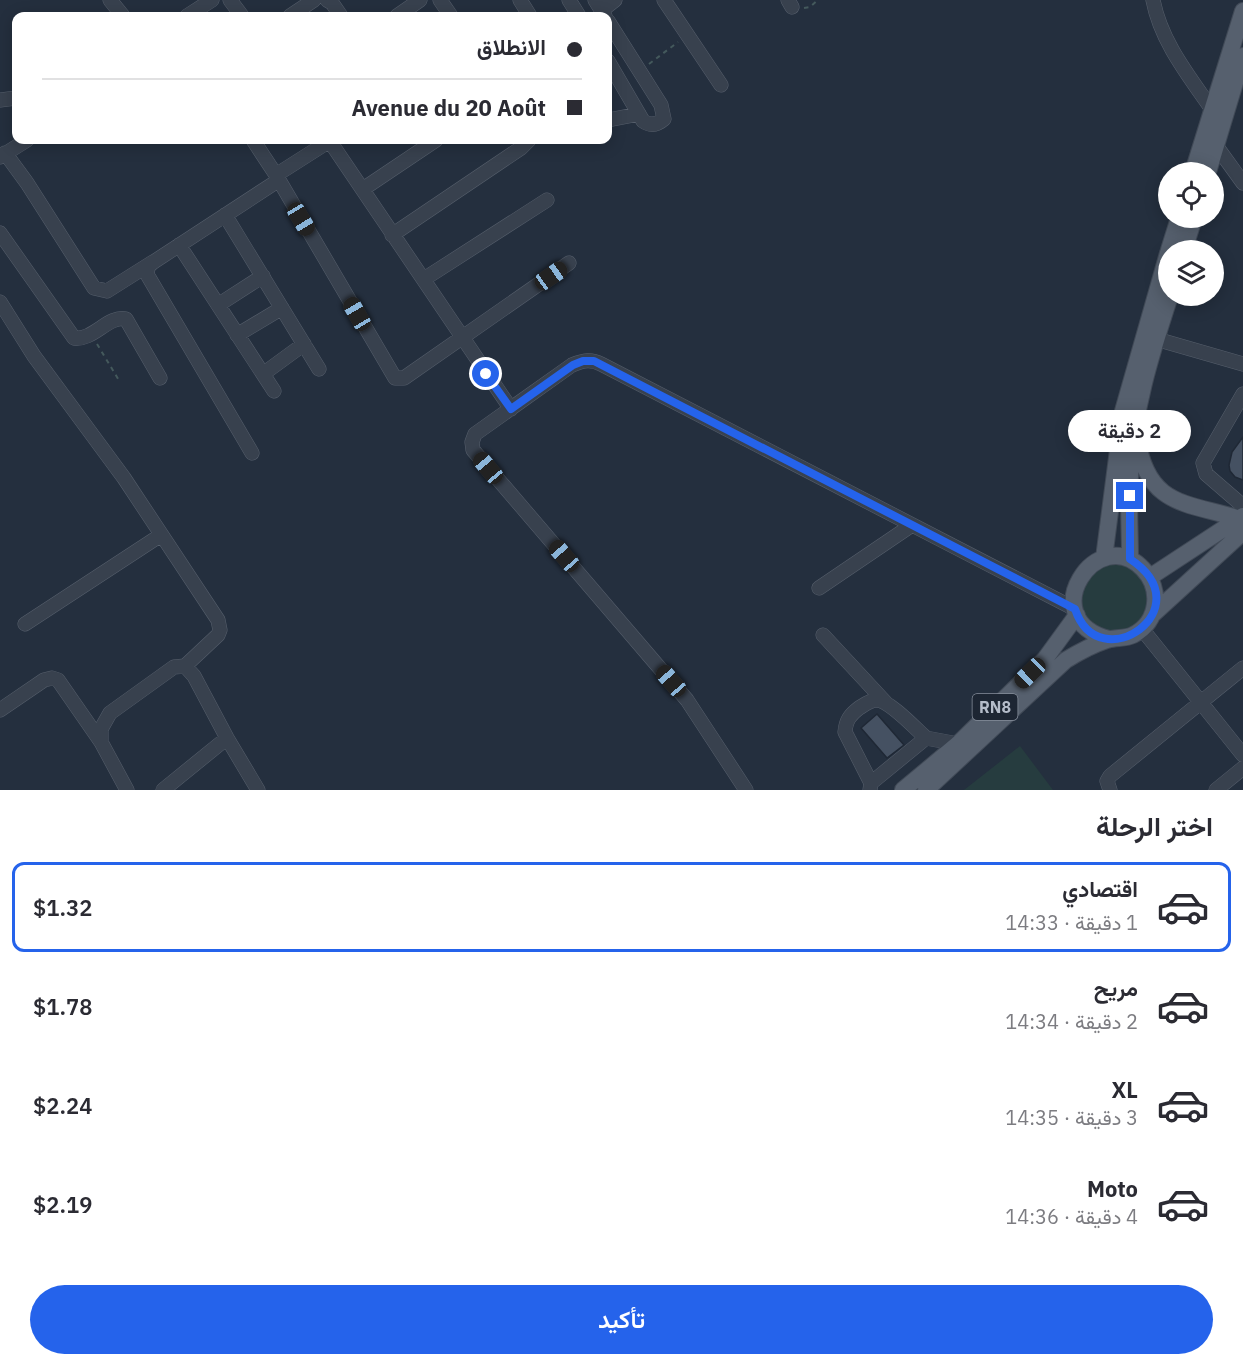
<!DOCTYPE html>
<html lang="ar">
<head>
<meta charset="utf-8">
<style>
  :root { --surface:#fff; --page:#f2f2f3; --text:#2b2b33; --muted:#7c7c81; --line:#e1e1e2; --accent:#2563eb }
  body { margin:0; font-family:"IBM Plex Sans",Vazirmatn,sans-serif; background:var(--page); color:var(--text); direction:rtl; height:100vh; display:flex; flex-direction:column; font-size:22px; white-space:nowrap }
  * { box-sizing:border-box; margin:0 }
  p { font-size:20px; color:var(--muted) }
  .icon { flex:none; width:33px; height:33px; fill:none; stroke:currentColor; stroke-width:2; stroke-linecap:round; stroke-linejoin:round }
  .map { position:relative; height:790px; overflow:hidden; direction:ltr }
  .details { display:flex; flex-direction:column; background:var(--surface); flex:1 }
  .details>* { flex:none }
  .top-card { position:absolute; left:12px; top:12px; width:600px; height:132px; border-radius:12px; box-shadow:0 3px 15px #0003; direction:rtl; display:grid; align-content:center; height:132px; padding:0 30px; background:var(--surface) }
  .fabs { position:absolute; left:1158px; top:162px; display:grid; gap:12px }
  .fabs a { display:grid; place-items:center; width:66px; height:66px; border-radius:50%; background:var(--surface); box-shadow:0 3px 15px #0003; font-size:30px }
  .end { position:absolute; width:27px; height:27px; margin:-14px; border:8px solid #2563eb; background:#fff; box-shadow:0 0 0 3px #fff }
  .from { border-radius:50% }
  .bubble { position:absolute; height:42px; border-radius:21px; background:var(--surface); box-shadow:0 3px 15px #0003; font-size:20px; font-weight:600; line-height:42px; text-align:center; direction:rtl }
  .car { position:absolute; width:18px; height:36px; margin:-18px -9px; border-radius:8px; box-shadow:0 0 4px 2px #0007; background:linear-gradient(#222 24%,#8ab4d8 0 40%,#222 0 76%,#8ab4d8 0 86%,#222 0) }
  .top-card b { display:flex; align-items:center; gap:21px; height:57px; font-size:22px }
  .top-card b+b { border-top:2px solid var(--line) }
  .top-card i { width:15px; height:15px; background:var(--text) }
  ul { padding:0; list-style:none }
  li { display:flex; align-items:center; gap:18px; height:90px; margin:0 12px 9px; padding:0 18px; border:3px solid transparent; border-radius:12px }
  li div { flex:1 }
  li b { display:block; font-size:22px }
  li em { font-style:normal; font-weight:600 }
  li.active { border-color:var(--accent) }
  li>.icon { width:54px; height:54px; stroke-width:1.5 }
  h2 { padding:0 30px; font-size:27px; line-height:72px }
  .primary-button { display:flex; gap:12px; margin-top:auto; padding:12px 30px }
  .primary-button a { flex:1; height:69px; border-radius:36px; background:var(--accent); color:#fff; font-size:24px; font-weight:600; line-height:69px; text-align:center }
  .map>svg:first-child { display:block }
  .green { fill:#263c3f }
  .building { fill:#455162; stroke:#1f2835; stroke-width:1.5 }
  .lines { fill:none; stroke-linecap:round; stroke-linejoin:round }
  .minor-casing { stroke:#565f6c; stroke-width:15 }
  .major-casing { stroke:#414a57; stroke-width:18 }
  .path { stroke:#44595c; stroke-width:2; stroke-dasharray:4.5 4.5; stroke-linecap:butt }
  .minor { stroke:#38414e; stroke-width:14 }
  .major { stroke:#56606e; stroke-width:16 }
  .route { stroke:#2563eb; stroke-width:8 }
  .labels { text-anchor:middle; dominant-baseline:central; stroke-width:4.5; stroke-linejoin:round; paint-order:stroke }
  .shield { fill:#1d2633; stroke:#878f9c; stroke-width:1.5 }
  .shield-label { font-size:16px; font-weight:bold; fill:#b4bcc9 }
</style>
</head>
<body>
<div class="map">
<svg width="1243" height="790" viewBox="0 0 1243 790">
  <rect width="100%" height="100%" fill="#242f3e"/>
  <path class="green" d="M1080 598a34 34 0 1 1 68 0a34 34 0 1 1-68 0Z
    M1020,746L1053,790H964Z"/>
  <path class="building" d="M1243,437V480L1235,477L1230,471L1229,465L1232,452Z
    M877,714L904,745L887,758L861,728Z"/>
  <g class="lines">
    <g class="minor-casing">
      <path id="minor" d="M110,0L123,16
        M230,0L242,16
        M327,0L332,3L341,16
        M440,0L451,16
        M520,0L530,16
        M569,0L579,16
        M595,0L605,16
        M664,0L721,85
        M788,0L792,7
        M1153,0C1161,42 1189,76 1213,111
        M601,11L615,0
        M187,16L212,0
        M290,16L314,0
        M397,16L420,0
        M608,21L661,105L664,119C657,125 650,126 643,121L608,61
        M0,100L16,98
        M608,120L639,114
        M253,140L276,175L395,378H404L569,263
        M329,140L511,409
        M1217,147L1243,183
        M5,153L27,183L94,288L107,291L153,262
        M0,157L27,140
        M276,175L331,140
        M363,189L436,140
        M225,215L319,369
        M0,233L74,338C93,341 108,315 126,319L160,378
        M392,235L521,148L529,140
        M179,245L274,391
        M424,279L547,200
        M0,302L34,356L124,478L218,620L220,630L218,635L185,666
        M218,305L263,276
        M237,335L282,308
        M1156,339L1243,364
        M263,374L304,344
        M1243,394L1203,463L1206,474L1243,506
        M252,453L148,276C146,268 149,265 155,261L279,180
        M819,588L912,525
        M25,624L161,535
        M1142,629L1243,755
        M823,635L886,703
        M0,710L44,680L52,678L58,680L101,742L127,790
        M101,742V729L110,713L174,667L185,666L194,676L227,738L258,790
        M871,783L845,732C846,720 850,715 859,708C864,705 870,700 877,700C890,701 916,729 926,738
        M163,790L227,738
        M746,790L687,700L473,450L472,442L475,434L572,365C584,360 591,359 601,364L1075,609
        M870,790L871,783L926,738L958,744
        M1110,790L1107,781L1110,776L1243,668
        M1216,790L1243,768"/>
    </g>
    <g class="major-casing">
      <path id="major" d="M1193,172L1243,11
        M1208,172L1243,56
        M1169,250L1179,218
        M1184,250L1194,218
        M1137,439C1148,507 1186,502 1240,519
        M1104,558L1123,411L1168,253
        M1130,559C1130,531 1128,503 1130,476C1132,414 1151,354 1170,296
        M1150,577L1243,516
        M1152,615L1243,532
        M903,790L958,744L1045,659L1077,615
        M926,790L1066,660C1079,652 1092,645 1107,640C1115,637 1125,639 1133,635C1159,622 1162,589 1143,569C1098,521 1032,619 1109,639"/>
    </g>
    <path class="path" d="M804,8L810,7L818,0
      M649,64L678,42
      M97,344L120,382"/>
    <use href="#minor" class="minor"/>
    <use href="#major" class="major"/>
  </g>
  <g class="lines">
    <path class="route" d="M486,374L511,409L573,365L583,361H594L1075,609C1099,681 1205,608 1130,559V496"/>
  </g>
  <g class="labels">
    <rect class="shield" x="972.5" y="694" width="45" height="26" rx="4.5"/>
    <g class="shield-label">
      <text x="995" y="707">RN8</text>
    </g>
  </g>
</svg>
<div class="fabs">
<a><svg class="icon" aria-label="locate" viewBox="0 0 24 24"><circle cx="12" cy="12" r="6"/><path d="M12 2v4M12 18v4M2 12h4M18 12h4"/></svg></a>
<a><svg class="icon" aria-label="layers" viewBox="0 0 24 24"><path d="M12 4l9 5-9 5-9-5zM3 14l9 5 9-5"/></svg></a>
</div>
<i class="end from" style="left:486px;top:374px"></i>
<i class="end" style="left:1130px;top:496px"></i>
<div class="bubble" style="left:1068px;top:410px;width:123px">2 دقيقة</div>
<i class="car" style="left:301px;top:219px;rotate:149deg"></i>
<i class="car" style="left:551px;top:276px;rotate:55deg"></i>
<i class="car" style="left:357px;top:314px;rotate:330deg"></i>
<i class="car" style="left:488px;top:468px;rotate:320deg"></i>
<i class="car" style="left:564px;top:556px;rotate:319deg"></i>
<i class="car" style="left:1030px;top:673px;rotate:226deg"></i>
<i class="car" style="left:671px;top:681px;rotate:319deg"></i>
<div class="top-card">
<b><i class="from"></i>الانطلاق</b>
<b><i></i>Avenue du 20 Août</b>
</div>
</div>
<section class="details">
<h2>اختر الرحلة</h2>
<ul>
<li class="active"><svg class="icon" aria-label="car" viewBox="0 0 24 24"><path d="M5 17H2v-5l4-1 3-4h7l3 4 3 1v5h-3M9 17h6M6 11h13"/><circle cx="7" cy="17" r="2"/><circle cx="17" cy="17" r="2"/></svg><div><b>اقتصادي</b><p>1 دقيقة · 14:33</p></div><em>$1.32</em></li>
<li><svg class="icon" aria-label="car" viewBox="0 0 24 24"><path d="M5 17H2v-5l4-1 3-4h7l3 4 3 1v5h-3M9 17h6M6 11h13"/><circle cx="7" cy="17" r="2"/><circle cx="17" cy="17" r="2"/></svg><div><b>مريح</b><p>2 دقيقة · 14:34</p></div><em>$1.78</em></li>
<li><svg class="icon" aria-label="car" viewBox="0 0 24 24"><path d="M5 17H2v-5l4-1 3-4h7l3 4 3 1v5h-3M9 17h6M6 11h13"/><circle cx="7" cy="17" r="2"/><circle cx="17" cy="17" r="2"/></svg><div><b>XL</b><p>3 دقيقة · 14:35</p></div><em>$2.24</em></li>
<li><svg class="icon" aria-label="car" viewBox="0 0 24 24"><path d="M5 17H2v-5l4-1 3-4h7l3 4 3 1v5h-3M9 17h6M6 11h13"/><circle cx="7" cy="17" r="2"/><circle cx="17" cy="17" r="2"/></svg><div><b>Moto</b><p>4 دقيقة · 14:36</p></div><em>$2.19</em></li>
</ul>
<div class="primary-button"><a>تأكيد</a></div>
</section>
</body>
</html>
